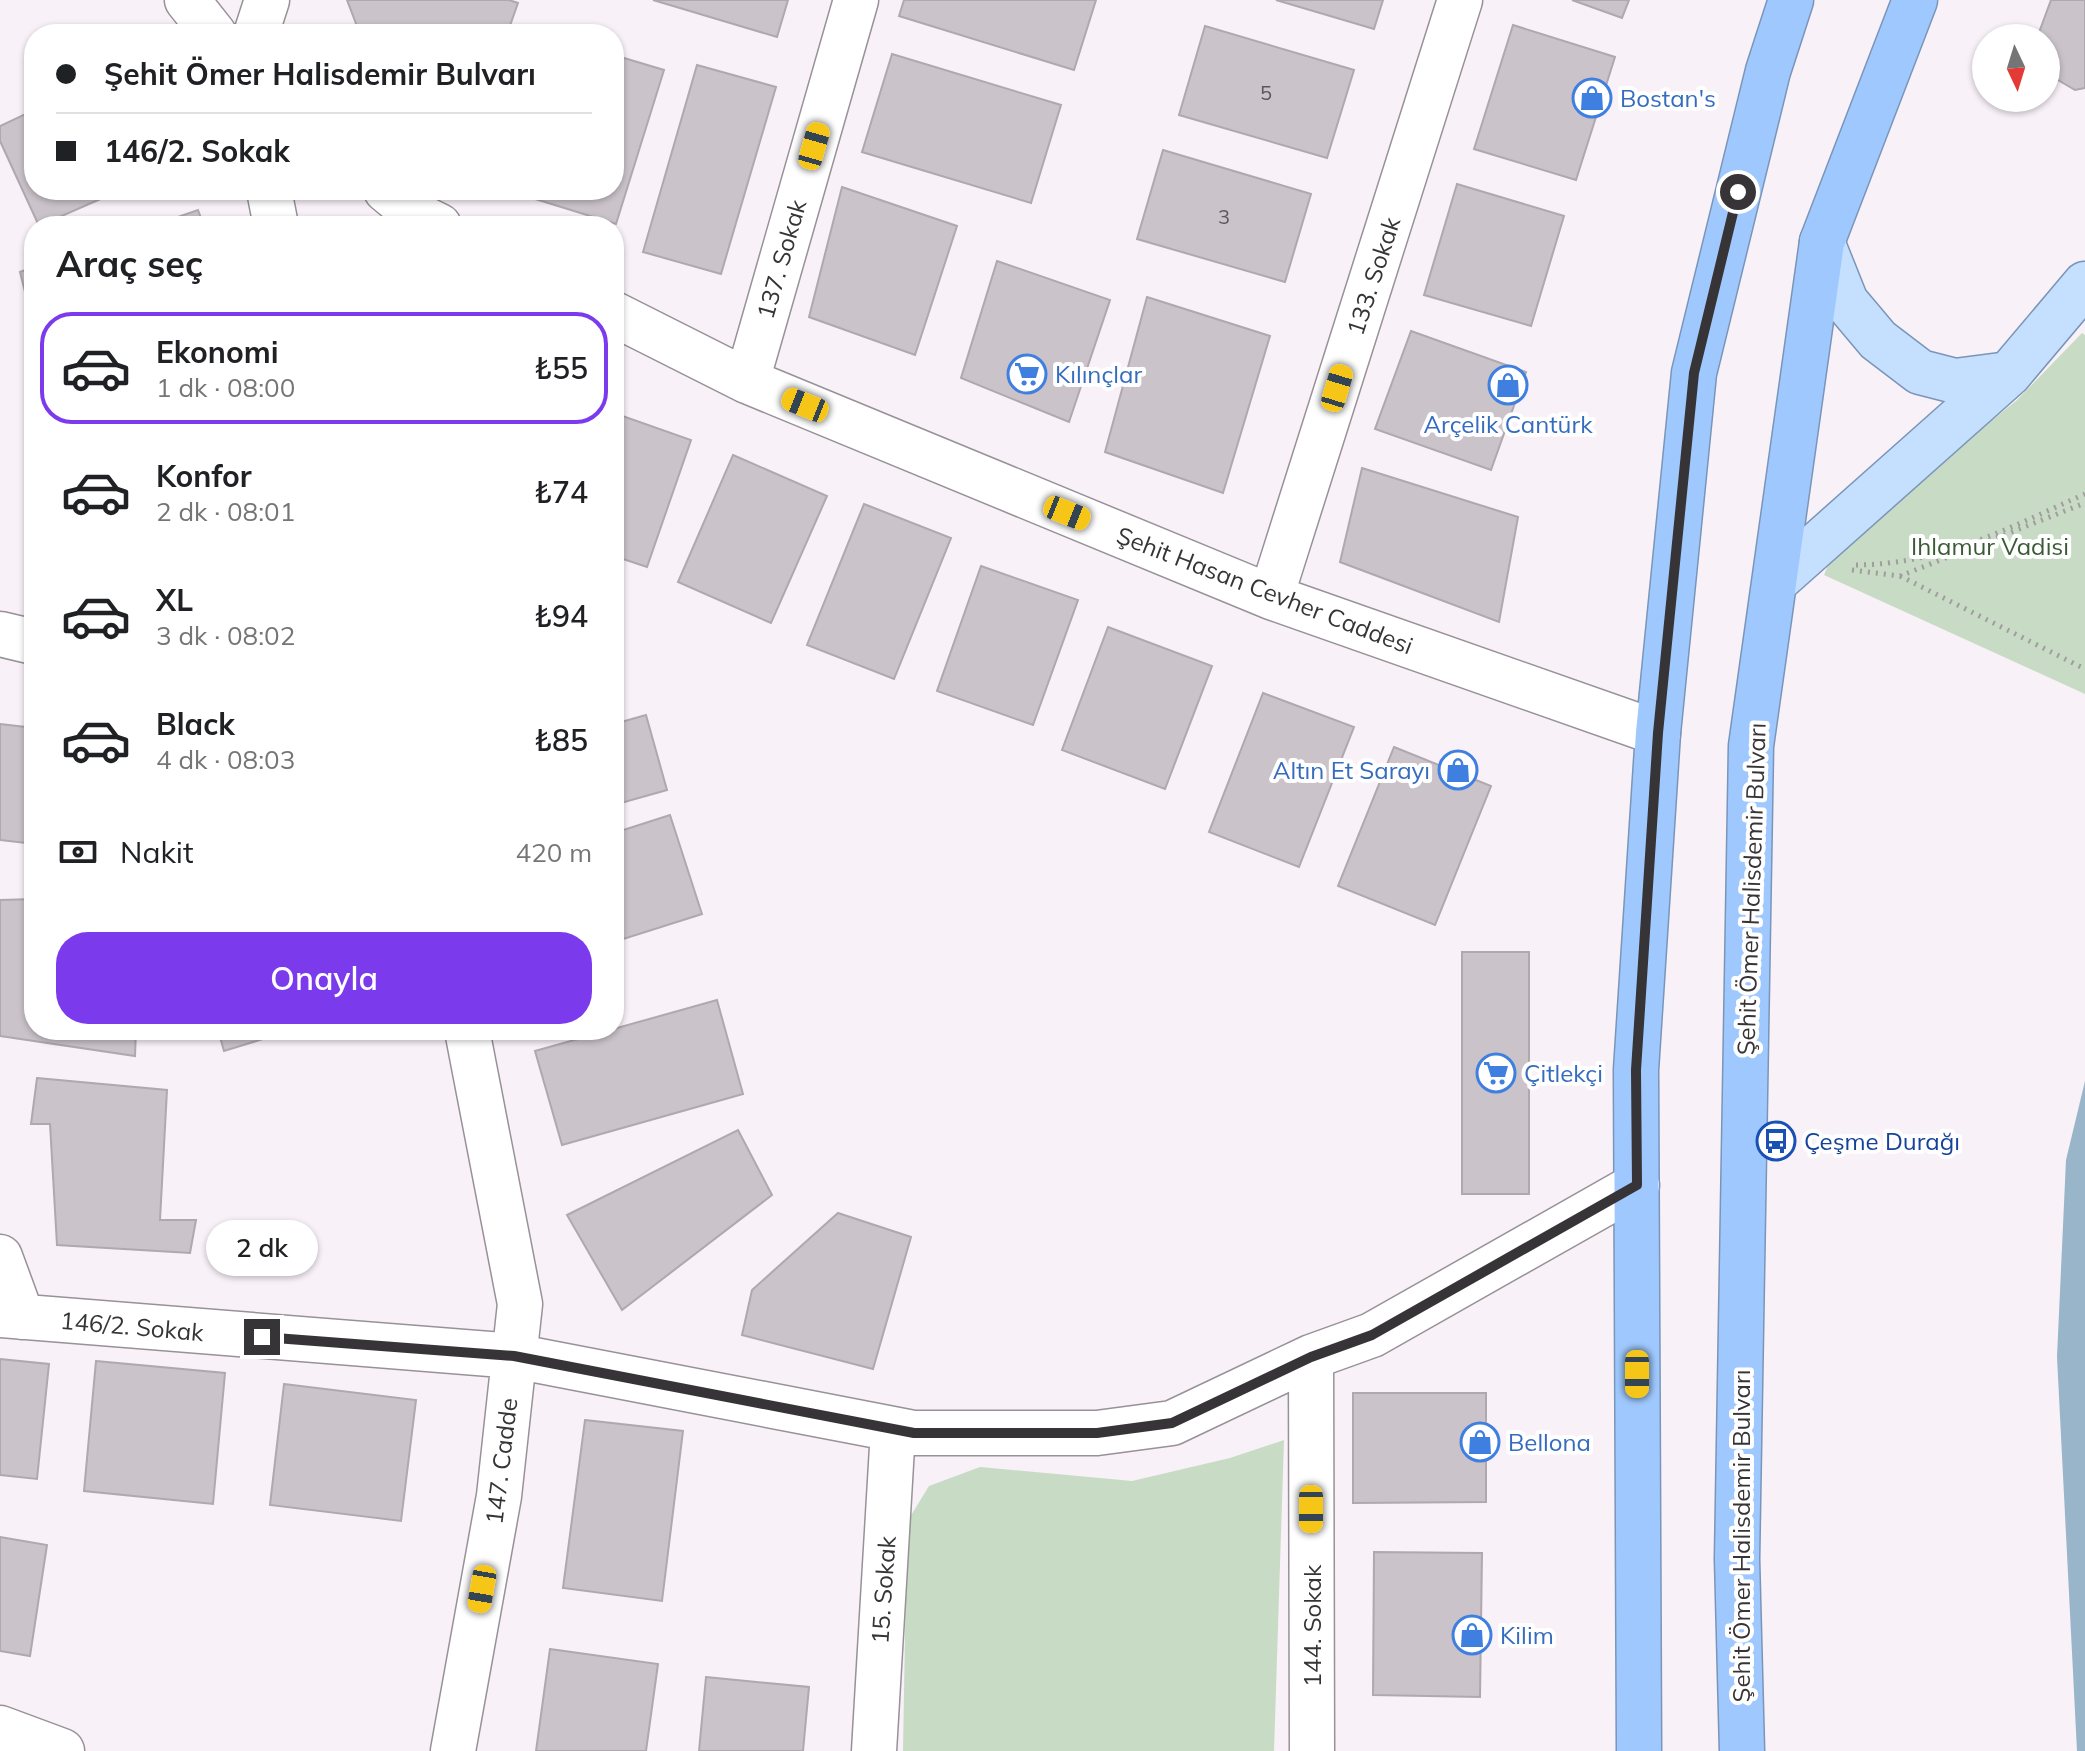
<!DOCTYPE html>
<html lang="tr">
<head>
<meta charset="utf-8">
<style>
  :root { --surface:#fff; --page:#f2f2f2; --text:#202124; --muted:#757577; --line:#e0e0e0; --accent:#7c3aed }
  body { margin:0; font-family:Mulish,sans-serif; background:var(--page); color:var(--text); height:100vh; display:flex; flex-direction:column; font-size:30px; white-space:nowrap }
  * { box-sizing:border-box; margin:0 }
  p { font-size:26px; color:var(--muted) }
  .icon { flex:none; width:44px; height:44px; fill:none; stroke:currentColor; stroke-width:2; stroke-linecap:round; stroke-linejoin:round }
  .map { position:relative; flex:1; overflow:hidden }
  .details { position:absolute; left:24px; top:216px; width:600px; height:824px; display:flex; flex-direction:column; background:var(--surface); border-radius:32px; box-shadow:0 2px 6px #0004 }
  .details>* { flex:none }
  .top-card { position:absolute; left:24px; top:24px; width:600px; height:176px; border-radius:32px; box-shadow:0 2px 6px #0004; display:grid; align-content:center; height:176px; padding:0 32px; background:var(--surface) }
  .needle { width:52px; rotate:176deg }
  .buttons { position:absolute; left:1972px; top:24px; display:grid; gap:16px }
  .buttons a { display:grid; place-items:center; width:88px; height:88px; border-radius:50%; background:var(--surface); box-shadow:0 2px 6px #0004; font-size:40px }
  .end { position:absolute; width:36px; height:36px; margin:-18px; border:10px solid #363436; background:#fff; box-shadow:0 0 0 4px #fff }
  .from { border-radius:50% }
  .bubble { position:absolute; height:56px; border-radius:28px; background:var(--surface); box-shadow:0 2px 6px #0004; font-size:26px; font-weight:600; line-height:56px; text-align:center }
  .car { position:absolute; width:24px; height:48px; margin:-24px -12px; border-radius:10px; box-shadow:0 0 6px 2px #0007; background:linear-gradient(#f5c518 24%,#345 0 40%,#f5c518 0 76%,#345 0 86%,#f5c518 0) }
  .top-card b { display:flex; align-items:center; gap:28px; height:76px; font-size:30px }
  .top-card b+b { border-top:2px solid var(--line) }
  .top-card i { width:20px; height:20px; background:var(--text) }
  ul { padding:0; list-style:none }
  li { display:flex; align-items:center; gap:24px; height:112px; margin:0 16px 12px; padding:0 16px; border:4px solid transparent; border-radius:32px }
  li div { flex:1 }
  li b { display:block; font-size:30px }
  li em { font-style:normal; font-weight:600 }
  li.on { border-color:var(--accent) }
  li>.icon { width:72px; height:72px; stroke-width:1.5 }
  h2 { padding:0 32px; font-size:36px; line-height:96px }
  .pay { display:flex; align-items:center; gap:20px; height:88px; padding:0 32px; font-size:30px }
  .pay p { margin-inline-start:auto }
  .button { display:flex; gap:16px; margin-top:auto; padding:16px 32px }
  .button a { flex:1; height:92px; border-radius:32px; background:var(--accent); color:#fff; font-size:32px; font-weight:600; line-height:92px; text-align:center }
  .map>svg:first-child { display:block }
  .green { fill:#c8dbc4 }
  .water { fill:#99b5c9 }
  .building { fill:#cac3ca; stroke:#afa8af; stroke-width:2 }
  .lines { fill:none; stroke-linecap:round; stroke-linejoin:round }
  .minor-casing { stroke:#989198; stroke-width:47 }
  .major-casing { stroke:#7a95b8; stroke-width:47 }
  .highway-casing { stroke:#7a95b8; stroke-width:47 }
  .path { stroke:#a09ca0; stroke-width:5; stroke-dasharray:2 6; stroke-linecap:butt }
  .minor { stroke:#fff; stroke-width:44 }
  .major { stroke:#c5dffe; stroke-width:44 }
  .highway { stroke:#9fc9fe; stroke-width:44 }
  .route { stroke:#363436; stroke-width:10 }
  .labels { text-anchor:middle; dominant-baseline:central; stroke-width:8; stroke-linejoin:round; paint-order:stroke }
  .number-label { font-size:20px; fill:#5b585b }
  .shop-label { font-size:24px; fill:#366cbe; stroke:#fff; text-anchor:start }
  .street-label { font-size:24px; fill:#363436; stroke:#fff }
  .park-label { font-size:24px; fill:#3a5b35; stroke:#fff }
  .transit-label { font-size:24px; fill:#164399; stroke:#fff; text-anchor:start }
</style>
</head>
<body>
<div class="map">
<svg width="2085" height="1751" viewBox="0 0 2085 1751">
  <rect width="100%" height="100%" fill="#f8f1f8"/>
  <path class="green" d="M2082,333L2085,335V694L1824,575L1837,544L2016,401Z
    M1284,1440L1274,1751H903L907,1522L929,1486L980,1467L1132,1481L1230,1458Z"/>
  <path class="water" d="M2085,1081V1751H2077L2057,1357L2066,1160Z"/>
  <path class="building" d="M347,0H509L518,3L507,34H360Z
    M653,0H788L777,37Z
    M904,0H1096L1074,70L899,16Z
    M1276,0H1383L1374,29Z
    M1572,0H1629L1622,18Z
    M2051,0H2085V88L2075,90L2046,73V38H2037Z
    M1513,25L1615,57L1576,180L1474,149Z
    M1205,26L1354,70L1327,158L1179,115Z
    M892,54L1061,105L1031,203L862,152Z
    M614,55L664,70L616,224L516,193L517,190H614Z
    M697,65L776,87L721,274L643,252Z
    M34,110V190H121L39,226L0,141V126Z
    M1163,150L1311,194L1285,282L1137,239Z
    M1457,184L1564,216L1531,326L1424,295Z
    M842,187L957,226L915,355L809,317Z
    M198,210L204,226H152Z
    M997,261L1110,300L1069,422L961,378Z
    M34,267V328L20,272Z
    M1147,297L1270,336L1223,493L1105,452Z
    M1411,331L1526,372L1491,470L1375,429Z
    M614,413L691,440L647,567L614,556Z
    M733,455L827,496L771,623L678,582Z
    M1362,468L1518,517L1499,622L1340,562Z
    M864,504L951,538L894,679L807,645Z
    M981,566L1078,600L1033,725L937,691Z
    M1108,627L1212,666L1165,789L1062,750Z
    M1263,693L1354,727L1299,867L1209,832Z
    M646,715L667,790L614,805V724Z
    M0,724L34,728V844L0,840Z
    M1394,747L1491,786L1435,925L1338,886Z
    M670,815L702,914L614,942V833Z
    M34,899V1030H136L135,1056L0,1036V900Z
    M1462,952H1529V1194H1462Z
    M717,1000L743,1094L562,1145L535,1051Z
    M218,1030H292L224,1051Z
    M37,1078L167,1090L160,1220H196L190,1253L57,1245L50,1124H31Z
    M738,1130L772,1195L622,1310L567,1215Z
    M838,1213L911,1237L873,1369L742,1335L752,1290Z
    M0,1359L49,1364L37,1479L0,1475Z
    M96,1361L225,1373L213,1504L84,1491Z
    M284,1384L416,1400L401,1521L270,1505Z
    M1353,1393H1486V1502L1353,1503Z
    M585,1420L683,1431L662,1601L563,1588Z
    M0,1537L47,1545L30,1656L0,1651Z
    M1374,1552L1482,1553L1480,1697L1373,1695Z
    M550,1649L658,1664L646,1751H536Z
    M706,1677L809,1687L803,1751H699Z"/>
  <g class="lines">
    <g class="minor-casing">
      <path id="minor" d="M187,0L214,34
        M256,34L267,0
        M269,190L276,226
        M386,190L415,214L439,226
        M614,314L747,381L1271,597L1658,733
        M747,381L856,0
        M1271,597L1460,0
        M0,634L34,642
        M0,1257L22,1317
        M0,1315L514,1356L914,1433H1097L1172,1423L1311,1357L1372,1335L1637,1185
        M1311,1357L1312,1751
        M0,1728L62,1751
        M453,1751L499,1496L520,1304L467,1030
        M874,1751L893,1430"/>
    </g>
    <g class="major-casing">
      <path id="major" d="M1822,242L1846,302L1878,340L1920,372L1955,381L2009,374
        M1775,582L2009,374L2085,284"/>
    </g>
    <g class="highway-casing">
      <path id="highway" d="M1639,1751L1636,1070L1658,733L1694,373L1768,71L1791,0
        M1742,1751L1737,1559L1751,746L1822,242L1915,0"/>
    </g>
    <path class="path" d="M1856,565C1943,564 2008,528 2085,494
      M1852,570L1900,576L2085,503
      M1900,576L2085,669"/>
    <use href="#minor" class="minor"/>
    <use href="#major" class="major"/>
    <use href="#highway" class="highway"/>
  </g>
  <g class="lines">
    <path class="route" d="M262,1337L514,1356L914,1433H1097L1172,1423L1311,1357L1372,1335L1637,1185L1636,1070L1658,733L1694,373L1738,192"/>
  </g>
  <defs>
    <g id="shop-ring" transform="scale(2)"><circle r="9.5" fill="#fff" stroke="#3f7fe0" stroke-width="1.5"/><path d="M-5-2.5h2.3a2.7 3.5 0 0 1 5.4 0H5L5.5 6h-11ZM-1.5-2.5h3a1.5 2.3 0 0 0-3 0Z" fill="#3f7fe0"/></g>
    <g id="supermarket-ring" transform="scale(2)"><circle r="9.5" fill="#fff" stroke="#3f7fe0" stroke-width="1.5"/><path d="M-6-5.5h2.5l.6 2H6L4.5 2H-2.5L-4.4-4H-6ZM-1.5 3.2a1.3 1.3 0 1 0 .1 0ZM3 3.2a1.3 1.3 0 1 0 .1 0Z" fill="#3f7fe0"/></g>
    <g id="bus-ring" transform="scale(2)"><circle r="9.5" fill="#fff" stroke="#1a4fb4" stroke-width="1.5"/><path d="M-5-6H5V4H4V6H2V4H-2V6H-4V4H-5ZM-3.5-4V0h7V-4ZM-3.5 1.2v1.5H-2V1.2ZM2 1.2v1.5H3.5V1.2Z" fill="#1a4fb4"/></g>
  </defs>
  <g fill-rule="evenodd">
    <use href="#shop-ring" x="1592" y="98"/>
    <use href="#supermarket-ring" x="1027" y="374"/>
    <use href="#shop-ring" x="1508" y="385"/>
    <use href="#shop-ring" x="1458" y="770"/>
    <use href="#supermarket-ring" x="1496" y="1073"/>
    <use href="#bus-ring" x="1776" y="1141"/>
    <use href="#shop-ring" x="1480" y="1442"/>
    <use href="#shop-ring" x="1472" y="1635"/>
  </g>
  <g class="labels">
    <g class="number-label">
      <text x="1266" y="92">5</text>
      <text x="1224" y="216">3</text>
    </g>
    <g class="shop-label">
      <text x="1620" y="98">Bostan's</text>
      <text x="1055" y="374">Kılınçlar</text>
      <text x="1508" y="424" text-anchor="middle">Arçelik Cantürk</text>
      <text x="1430" y="770" text-anchor="end">Altın Et Sarayı</text>
      <text x="1524" y="1073">Çitlekçi</text>
      <text x="1508" y="1442">Bellona</text>
      <text x="1500" y="1635">Kilim</text>
    </g>
    <g class="street-label">
      <text transform="translate(781 259) rotate(-74)">137. Sokak</text>
      <text transform="translate(1373 276) rotate(-72)">133. Sokak</text>
      <text transform="translate(1265 590) rotate(21)">Şehit Hasan Cevher Caddesi</text>
      <text transform="translate(1751 889) rotate(-88)">Şehit Ömer Halisdemir Bulvarı</text>
      <text transform="translate(132 1326) rotate(5)">146/2. Sokak</text>
      <text transform="translate(501 1461) rotate(-83)">147. Cadde</text>
      <text transform="translate(1741 1536) rotate(-90)">Şehit Ömer Halisdemir Bulvarı</text>
      <text transform="translate(883 1590) rotate(-86)">15. Sokak</text>
      <text transform="translate(1312 1626) rotate(-90)">144. Sokak</text>
    </g>
    <g class="park-label">
      <text x="1990" y="546">Ihlamur Vadisi</text>
    </g>
    <g class="transit-label">
      <text x="1804" y="1141">Çeşme Durağı</text>
    </g>
  </g>
</svg>
<div class="buttons">
<a><svg class="needle" viewBox="-14 -14 28 28"><path d="M0-13l5 13h-10z" fill="#e53935"/><path d="M0 13l5-13h-10z" fill="#757577"/></svg></a>
</div>
<i class="end from" style="left:1738px;top:192px"></i>
<i class="end" style="left:262px;top:1337px"></i>
<div class="bubble" style="left:206px;top:1220px;width:112px">2 dk</div>
<i class="car" style="left:814px;top:146px;rotate:16deg"></i>
<i class="car" style="left:1337px;top:388px;rotate:17deg"></i>
<i class="car" style="left:805px;top:405px;rotate:292deg"></i>
<i class="car" style="left:1067px;top:513px;rotate:112deg"></i>
<i class="car" style="left:1637px;top:1374px;rotate:180deg"></i>
<i class="car" style="left:1311px;top:1509px;rotate:180deg"></i>
<i class="car" style="left:482px;top:1589px;rotate:190deg"></i>
<div class="top-card">
<b><i class="from"></i>Şehit Ömer Halisdemir Bulvarı</b>
<b><i></i>146/2. Sokak</b>
</div>
<section class="details">
<h2>Araç seç</h2>
<ul>
<li class="on"><svg class="icon" aria-label="car" viewBox="0 0 24 24"><path d="M5 17H2v-5l4-1 3-4h7l3 4 3 1v5h-3M9 17h6M6 11h13"/><circle cx="7" cy="17" r="2"/><circle cx="17" cy="17" r="2"/></svg><div><b>Ekonomi</b><p>1 dk · 08:00</p></div><em>₺55</em></li>
<li><svg class="icon" aria-label="car" viewBox="0 0 24 24"><path d="M5 17H2v-5l4-1 3-4h7l3 4 3 1v5h-3M9 17h6M6 11h13"/><circle cx="7" cy="17" r="2"/><circle cx="17" cy="17" r="2"/></svg><div><b>Konfor</b><p>2 dk · 08:01</p></div><em>₺74</em></li>
<li><svg class="icon" aria-label="car" viewBox="0 0 24 24"><path d="M5 17H2v-5l4-1 3-4h7l3 4 3 1v5h-3M9 17h6M6 11h13"/><circle cx="7" cy="17" r="2"/><circle cx="17" cy="17" r="2"/></svg><div><b>XL</b><p>3 dk · 08:02</p></div><em>₺94</em></li>
<li><svg class="icon" aria-label="car" viewBox="0 0 24 24"><path d="M5 17H2v-5l4-1 3-4h7l3 4 3 1v5h-3M9 17h6M6 11h13"/><circle cx="7" cy="17" r="2"/><circle cx="17" cy="17" r="2"/></svg><div><b>Black</b><p>4 dk · 08:03</p></div><em>₺85</em></li>
</ul>
<div class="pay"><svg class="icon" aria-label="cash" viewBox="0 0 24 24"><path d="M3 7h18v10H3z"/><circle cx="12" cy="12" r="2"/></svg>Nakit<p>420 m</p></div>
<div class="button"><a>Onayla</a></div>
</section>
</div>
</body>
</html>
